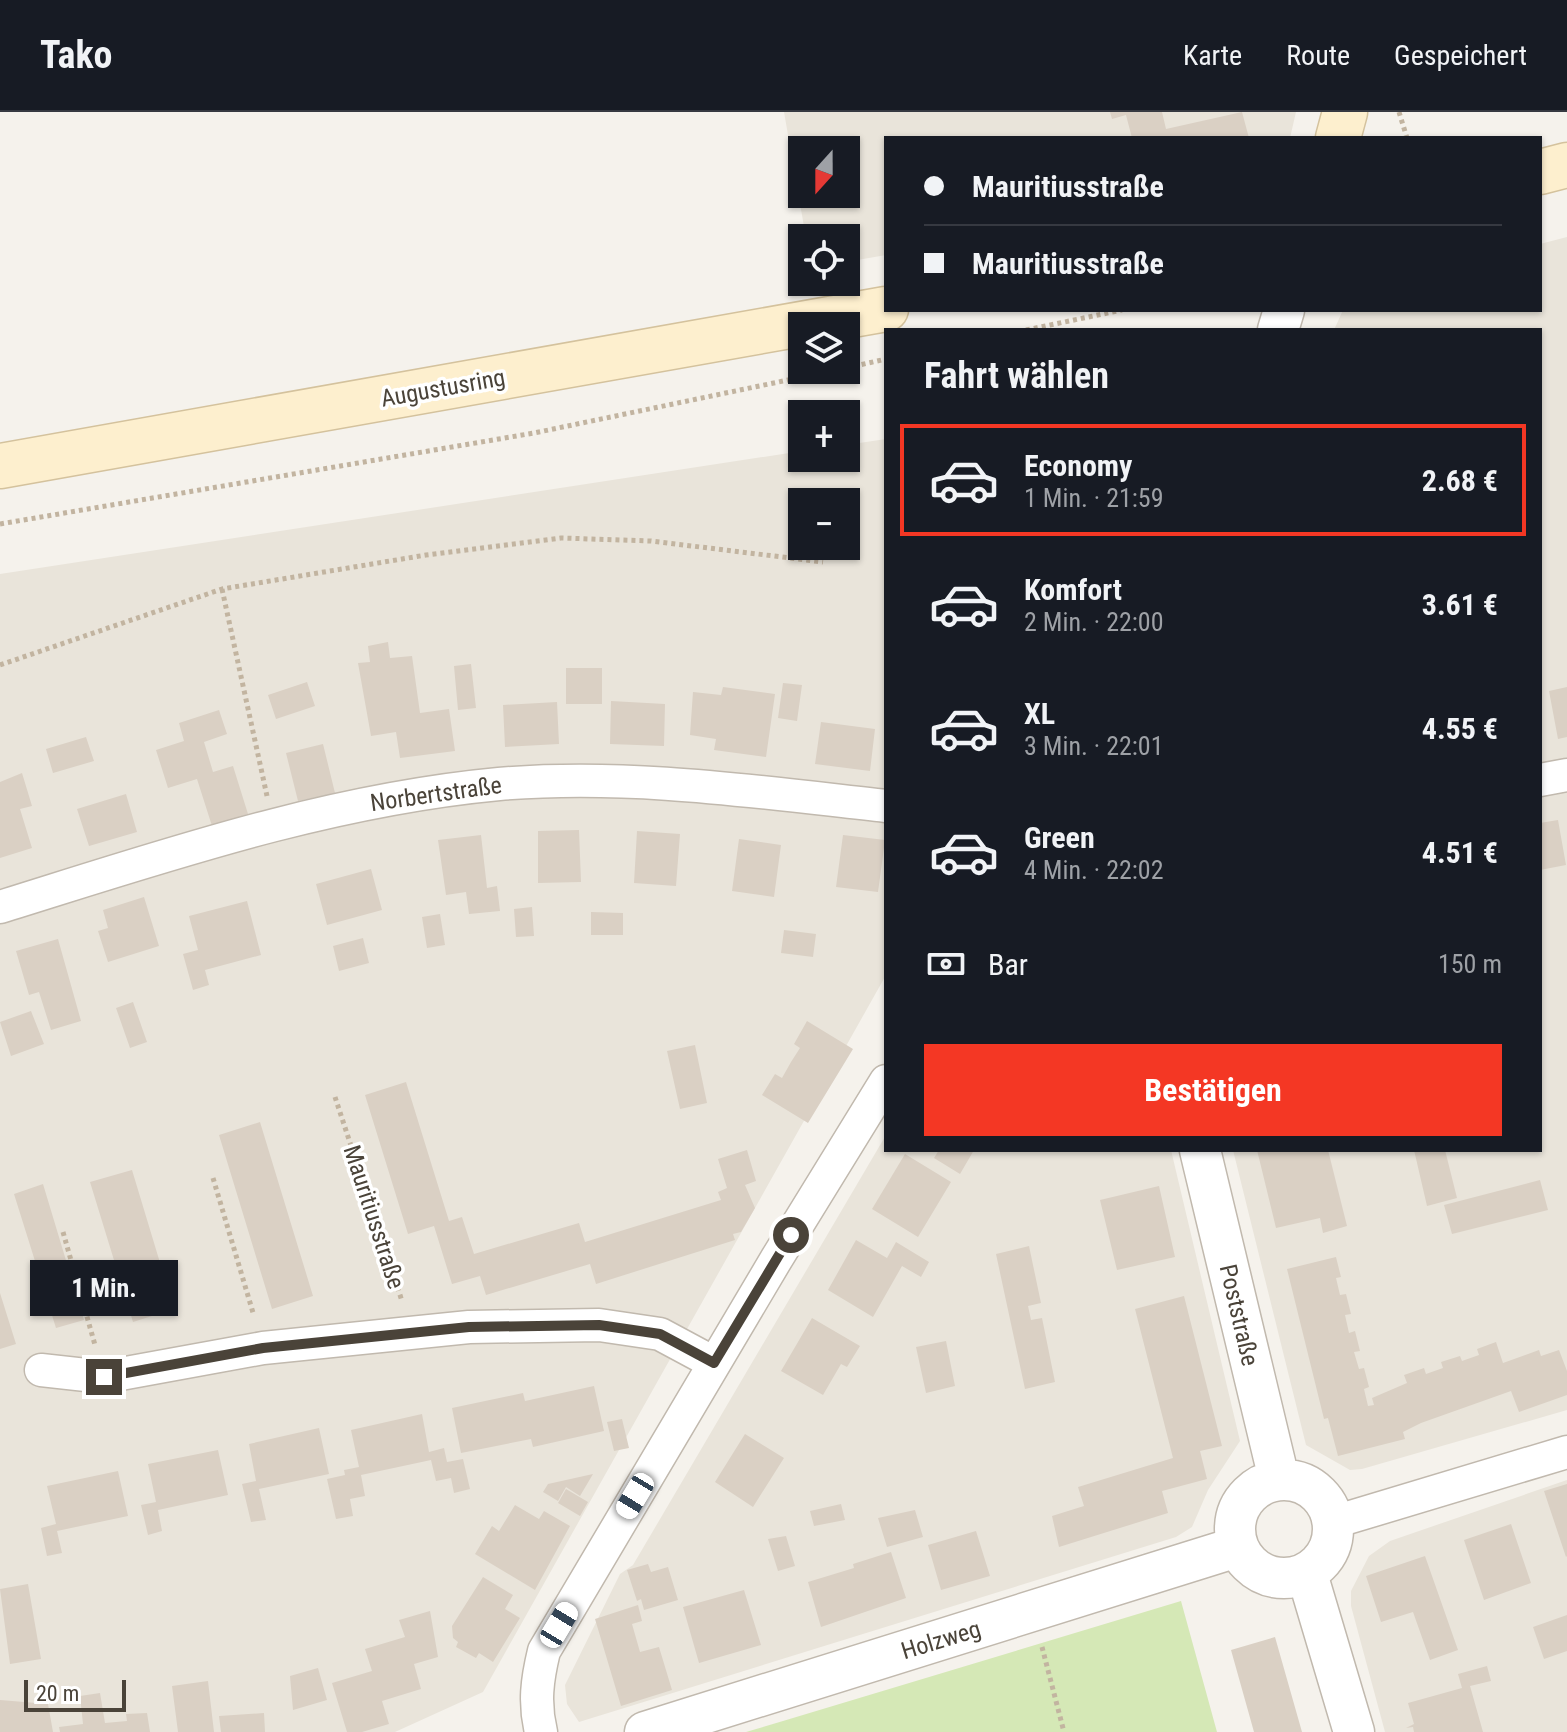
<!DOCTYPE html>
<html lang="de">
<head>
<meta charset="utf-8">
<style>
  :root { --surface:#171b24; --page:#242831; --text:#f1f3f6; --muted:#9ea1a6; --line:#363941; --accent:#f43724 }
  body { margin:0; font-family:"Roboto Condensed",sans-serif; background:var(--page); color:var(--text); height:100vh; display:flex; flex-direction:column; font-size:30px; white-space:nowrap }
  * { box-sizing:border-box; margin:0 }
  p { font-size:26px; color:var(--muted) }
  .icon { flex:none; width:44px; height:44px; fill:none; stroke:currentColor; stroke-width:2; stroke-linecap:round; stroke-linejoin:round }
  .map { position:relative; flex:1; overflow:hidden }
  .details { position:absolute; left:884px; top:216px; width:658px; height:824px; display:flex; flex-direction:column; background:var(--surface); border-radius:0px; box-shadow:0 2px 6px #0004 }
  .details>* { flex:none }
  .top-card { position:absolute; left:884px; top:24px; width:658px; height:176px; border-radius:0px; box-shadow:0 2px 6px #0004; display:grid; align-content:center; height:176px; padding:0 40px; background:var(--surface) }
  .needle { width:52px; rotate:201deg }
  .fabs { position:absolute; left:788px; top:24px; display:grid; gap:16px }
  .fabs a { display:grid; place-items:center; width:72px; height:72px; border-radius:0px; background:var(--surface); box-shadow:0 2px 6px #0004; font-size:40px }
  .scale { position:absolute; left:24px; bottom:20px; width:102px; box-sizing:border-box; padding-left:8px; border:4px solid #4a4339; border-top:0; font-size:22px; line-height:28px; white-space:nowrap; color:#4a4339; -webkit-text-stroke:6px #fff; paint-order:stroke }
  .end { position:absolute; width:36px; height:36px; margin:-18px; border:10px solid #4a4339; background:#fff; box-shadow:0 0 0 4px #fff }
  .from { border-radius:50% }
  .bubble { position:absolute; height:56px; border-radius:0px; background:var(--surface); box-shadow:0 2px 6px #0004; font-size:26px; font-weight:700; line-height:56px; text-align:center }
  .car { position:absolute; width:24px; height:48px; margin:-24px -12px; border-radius:10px; box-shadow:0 0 6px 2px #0007; background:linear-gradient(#fff 24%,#345 0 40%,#fff 0 76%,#345 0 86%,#fff 0) }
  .top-card b { display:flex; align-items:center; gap:28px; height:76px; font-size:30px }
  .top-card b+b { border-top:2px solid var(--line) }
  .top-card i { width:20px; height:20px; background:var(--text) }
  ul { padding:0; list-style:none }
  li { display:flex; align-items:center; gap:24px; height:112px; margin:0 16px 12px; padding:0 24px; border:4px solid transparent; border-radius:0px }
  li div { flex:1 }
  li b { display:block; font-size:30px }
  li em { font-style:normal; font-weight:700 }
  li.active { border-color:var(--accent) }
  li>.icon { width:72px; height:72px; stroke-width:1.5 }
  h2 { padding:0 40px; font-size:36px; line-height:96px }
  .pay { display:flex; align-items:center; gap:20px; height:88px; padding:0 40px; font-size:30px }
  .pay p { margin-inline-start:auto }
  .button { display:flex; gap:16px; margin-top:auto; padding:16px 40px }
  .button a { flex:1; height:92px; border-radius:0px; background:var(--accent); color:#fff; font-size:32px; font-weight:700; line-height:92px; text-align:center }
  header { display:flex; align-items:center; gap:48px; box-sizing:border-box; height:112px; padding:0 40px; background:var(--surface); border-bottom:2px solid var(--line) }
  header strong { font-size:38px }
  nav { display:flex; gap:44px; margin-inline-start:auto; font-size:28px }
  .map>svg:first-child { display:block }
  .residential { fill:#e9e4da; fill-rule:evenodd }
  .green { fill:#d5e8b6 }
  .building { fill:#dad0c4 }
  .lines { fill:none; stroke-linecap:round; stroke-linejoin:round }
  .minor-casing { stroke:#c1b9ae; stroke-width:35 }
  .tertiary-casing { stroke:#c1b9ae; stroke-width:43 }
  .secondary-casing { stroke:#d4c29d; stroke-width:47 }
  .path { stroke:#c2b4a0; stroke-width:5; stroke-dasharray:4 4; stroke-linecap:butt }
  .minor { stroke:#fff; stroke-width:32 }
  .tertiary { stroke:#fff; stroke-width:40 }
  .secondary { stroke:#fdefce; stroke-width:44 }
  .route { stroke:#4a4339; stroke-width:10 }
  .labels { text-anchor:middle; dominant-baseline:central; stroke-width:7; stroke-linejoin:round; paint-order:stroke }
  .street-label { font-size:24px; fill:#4a4339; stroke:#fff }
</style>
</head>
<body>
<header>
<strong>Tako</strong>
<nav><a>Karte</a><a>Route</a><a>Gespeichert</a></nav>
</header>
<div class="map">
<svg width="1567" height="1620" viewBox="0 0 1567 1620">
  <rect width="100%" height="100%" fill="#f5f2ec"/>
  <path class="residential" d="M784,0H1296L1290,26H886V143L846,150V126H806ZM802,38H846V82H802Z
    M1567,125V647L1540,652V218H1334L1343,198H1540V132Z
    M886,327V863L483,1580L395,1620H0V462L802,339V346H846V333ZM802,390H846V434H802Z
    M1567,680V1298L1362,1357L1350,1358L1306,1333L1233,1038H1540V685Z
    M886,1023V1038H1171L1240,1329L1208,1378L1192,1415L1176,1425L579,1610L567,1592L565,1573L620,1462L633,1453Z
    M1567,1368V1620H1385L1351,1494V1479L1369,1444L1390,1429Z"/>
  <path class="green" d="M1181,1489L1217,1620H746L783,1609Z"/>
  <path class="building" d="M1110,0H1162L1166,17L1242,0L1249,26H1132L1126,3L1112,7Z
    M388,530L390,546L412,544L420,601L449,597L455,639L400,646L396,620L371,624L358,551L370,550L368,534Z
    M471,552L476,596L458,598L454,554Z
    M566,556H602V592H566Z
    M307,570L315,594L276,607L268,583Z
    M783,571L802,573L797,609L778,606Z
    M723,575L775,582L766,645L714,638L716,627L690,623L693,580L721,583Z
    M1567,575V625L1558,627L1549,579Z
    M611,589L665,592L664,634L610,632Z
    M557,590L559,632L505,635L503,593Z
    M219,598L227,622L204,630L213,660L233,654L248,702L212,714L197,667L168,676L156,638L184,629L179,611Z
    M821,610L875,617L870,659L815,652Z
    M86,625L94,649L53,661L46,637Z
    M323,632L335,681L298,689L286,641Z
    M22,661L32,694L20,697L32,736L0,746V670Z
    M126,682L137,720L89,734L77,697Z
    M1558,708L1566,753L1540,758V711Z
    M579,718L581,770L538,771V719Z
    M637,719L680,722L676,774L634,771Z
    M481,723L487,776L497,774L500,799L469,802L466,780L446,783L438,728Z
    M843,723L885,728L878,780L836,775Z
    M739,727L781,733L774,785L732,779Z
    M371,757L382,798L327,813L316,772Z
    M144,785L159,834L108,850L98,819L108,816L103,798Z
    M247,789L261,843L205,858L209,873L193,878L183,842L198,838L189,804Z
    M532,795L534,824L516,825L514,797Z
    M591,800L623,801V823H591Z
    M440,802L445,833L427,836L422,805Z
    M784,818L816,822L813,845L781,841Z
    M363,826L369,851L339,859L333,834Z
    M58,827L81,909L51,918L39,880L29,883L16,839Z
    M133,890L147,930L130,936L116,896Z
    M31,899L44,932L11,944L0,910Z
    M807,909L853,937L808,1011L762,983L775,962L782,966L791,950L800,936L794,932Z
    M695,933L707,991L680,997L667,939Z
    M406,970L449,1109L462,1105L474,1142L579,1111L585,1130L721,1088L718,1080L727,1076L718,1047L747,1038L756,1069L745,1073L755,1096L741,1120L733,1122L735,1128L596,1172L590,1152L486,1183L480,1164L452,1172L434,1114L408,1122L365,983Z
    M260,1010L313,1184L272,1197L219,1023Z
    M939,1038H974L960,1062L934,1046Z
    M1257,1038H1328L1347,1114L1323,1121L1320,1106L1276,1116Z
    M1414,1038H1445L1457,1086L1427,1094Z
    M905,1042L951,1070L918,1125L872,1097Z
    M132,1058L174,1197L133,1210L90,1070Z
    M1540,1068L1548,1098L1452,1122L1444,1093Z
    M43,1072L84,1208L56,1216L14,1082Z
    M1159,1074L1175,1145L1117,1158L1100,1088Z
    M856,1128L887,1146L896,1130L929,1150L921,1165L902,1154L873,1205L828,1178Z
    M1029,1134L1041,1191L1028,1194L1031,1208L1042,1206L1055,1270L1025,1277L996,1142Z
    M1336,1145L1341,1165L1336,1166L1340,1183L1346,1182L1351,1202L1345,1203L1349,1221L1355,1219L1360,1239L1354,1240L1359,1257L1364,1256L1369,1275L1364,1277L1368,1294L1374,1293L1372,1286L1407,1271L1404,1263L1424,1256L1426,1262L1443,1256L1441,1250L1460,1244L1462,1249L1479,1243L1477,1237L1496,1230L1503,1251L1539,1238L1541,1244L1559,1238L1567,1259V1283L1519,1300L1511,1279L1421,1311L1403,1320L1405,1327L1338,1344L1328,1306L1324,1307L1287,1157Z
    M0,1181L16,1232L0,1237Z
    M1184,1184L1222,1334L1200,1339L1207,1367L1162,1379L1168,1401L1059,1435L1052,1404L1084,1394L1078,1375L1173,1346L1135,1197Z
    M812,1206L860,1234L847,1255L841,1252L823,1283L781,1259Z
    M946,1229L955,1274L926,1281L916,1235Z
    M594,1274L604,1319L533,1335L531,1327L461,1341L452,1296L523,1281L525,1289Z
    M422,1302L429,1340L444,1336L447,1350L463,1347L470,1377L454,1381L451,1366L436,1369L431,1348L361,1363L365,1384L350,1387L353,1404L336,1407L327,1367L345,1363L344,1358L359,1355L351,1318Z
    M622,1307L629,1336L614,1339L607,1310Z
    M319,1316L329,1362L259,1377L266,1408L251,1410L242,1372L256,1369L249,1332Z
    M745,1322L784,1346L753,1395L715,1370Z
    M218,1338L228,1383L158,1398L162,1419L148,1423L141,1393L156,1390L148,1352Z
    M118,1359L128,1404L57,1419L62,1441L47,1444L41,1416L56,1412L47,1374Z
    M593,1362L580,1384L566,1375L558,1389L543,1380L548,1372Z
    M1567,1372V1444L1566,1445L1544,1379Z
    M566,1377L588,1390L580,1404L558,1391Z
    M841,1392L845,1408L814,1414L810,1399Z
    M515,1393L539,1407L544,1399L570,1414L535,1478L475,1442L492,1414L499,1419Z
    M915,1398L923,1425L887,1435L878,1406Z
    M1511,1412L1531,1471L1484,1488L1464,1428Z
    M976,1419L990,1464L941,1478L928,1433Z
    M786,1424L795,1454L778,1459L768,1427Z
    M891,1440L906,1486L821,1515L808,1470L854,1456L853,1452Z
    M1425,1444L1458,1538L1430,1548L1413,1500L1381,1510L1366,1464Z
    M648,1452L651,1460L668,1455L678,1488L644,1498L641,1487L637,1489L627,1458Z
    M483,1465L513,1483L505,1497L520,1506L493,1550L479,1541L476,1546L456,1535L458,1530L453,1526L452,1514Z
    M28,1472L41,1547L10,1552L0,1477Z
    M744,1478L761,1533L699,1551L683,1495Z
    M638,1493L642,1509L632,1512L640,1540L659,1535L672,1578L621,1594L595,1507Z
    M430,1499L438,1545L414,1552L421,1577L382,1589L389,1612L362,1620H347L332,1571L372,1559L365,1537L405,1525L399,1508Z
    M1567,1503V1539L1544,1547L1533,1515Z
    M1275,1525L1302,1620H1254L1231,1538Z
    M1487,1554L1491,1569L1470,1574L1483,1620H1414L1413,1615L1406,1616L1414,1612L1408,1591L1462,1576L1458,1562Z
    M318,1556L327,1588L293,1598L290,1564Z
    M208,1569L214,1620H178L172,1574Z
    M100,1581L105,1611L127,1609L126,1602L147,1601L150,1620H60L59,1615L83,1612L80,1584Z
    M0,1588L48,1592L53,1620H0Z
    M264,1601L265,1620H221L219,1604Z"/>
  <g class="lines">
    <g class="minor-casing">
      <path id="minor" d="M1540,668L1567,663
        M0,795C164,744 327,688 499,672C629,661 758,680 886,694
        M41,1258L104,1265L263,1236L469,1215L599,1213L660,1222L714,1251
        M1334,1410L1567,1340
        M541,1620C534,1591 537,1568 544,1539L777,1146L886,969"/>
    </g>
    <g class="tertiary-casing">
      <path id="tertiary" d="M1278,218L1284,198
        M1200,1038L1279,1367
        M1235 1417a49 49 0 1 1 98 0a49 49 0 1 1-98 0Z
        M1307,1462L1354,1620
        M645,1620L1237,1435"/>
    </g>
    <g class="secondary-casing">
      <path id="secondary" d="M1338,26L1345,0
        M1540,60L1567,53
        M0,354L886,197"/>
    </g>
    <path class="path" d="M1399,0L1407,26
      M1026,218L1122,198
      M846,256L886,247
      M0,412L534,321L836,258
      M222,477L267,684
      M0,553L222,477L426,443L561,426L651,429L823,450
      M335,985L402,1189
      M213,1066L254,1204
      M63,1120L95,1233
      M1042,1535L1064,1620"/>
    <use href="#minor" class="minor"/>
    <use href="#tertiary" class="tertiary"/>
    <use href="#secondary" class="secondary"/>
  </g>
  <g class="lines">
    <path class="route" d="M104,1265L263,1236L469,1215L599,1213L660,1222L714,1251L791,1123"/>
  </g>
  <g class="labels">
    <g class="street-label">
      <text transform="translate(443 276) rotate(-10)">Augustusring</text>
      <text transform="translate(436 682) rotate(-8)">Norbertstraße</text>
      <text transform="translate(374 1105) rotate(72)">Mauritiusstraße</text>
      <text transform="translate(1239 1203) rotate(77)">Poststraße</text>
      <text transform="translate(941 1528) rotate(-17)">Holzweg</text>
    </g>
  </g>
</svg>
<div class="fabs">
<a><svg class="needle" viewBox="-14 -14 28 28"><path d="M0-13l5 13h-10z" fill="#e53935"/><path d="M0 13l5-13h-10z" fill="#9ea1a6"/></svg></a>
<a><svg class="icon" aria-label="locate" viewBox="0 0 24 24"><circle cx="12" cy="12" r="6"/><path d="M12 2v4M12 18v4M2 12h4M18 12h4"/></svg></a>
<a><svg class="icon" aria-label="layers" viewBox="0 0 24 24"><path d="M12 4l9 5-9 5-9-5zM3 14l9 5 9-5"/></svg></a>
<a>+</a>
<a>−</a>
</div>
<div class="scale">20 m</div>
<i class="end from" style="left:791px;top:1123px"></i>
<i class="end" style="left:104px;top:1265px"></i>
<div class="bubble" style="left:30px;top:1148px;width:148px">1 Min.</div>
<i class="car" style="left:635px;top:1384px;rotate:211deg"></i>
<i class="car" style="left:559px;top:1513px;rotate:31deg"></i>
<div class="top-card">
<b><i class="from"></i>Mauritiusstraße</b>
<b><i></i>Mauritiusstraße</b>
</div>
<section class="details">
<h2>Fahrt wählen</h2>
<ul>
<li class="active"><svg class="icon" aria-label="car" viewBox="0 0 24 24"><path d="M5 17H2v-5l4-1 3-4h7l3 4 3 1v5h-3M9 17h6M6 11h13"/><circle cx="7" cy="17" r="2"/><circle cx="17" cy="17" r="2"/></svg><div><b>Economy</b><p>1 Min. · 21:59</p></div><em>2.68 €</em></li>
<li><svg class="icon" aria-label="car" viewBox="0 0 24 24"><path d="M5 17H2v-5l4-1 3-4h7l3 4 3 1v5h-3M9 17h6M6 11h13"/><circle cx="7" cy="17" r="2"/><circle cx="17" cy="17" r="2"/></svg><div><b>Komfort</b><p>2 Min. · 22:00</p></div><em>3.61 €</em></li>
<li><svg class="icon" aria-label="car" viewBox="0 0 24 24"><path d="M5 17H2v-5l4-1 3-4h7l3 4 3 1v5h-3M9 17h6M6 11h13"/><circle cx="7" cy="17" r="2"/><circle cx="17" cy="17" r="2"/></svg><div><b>XL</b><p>3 Min. · 22:01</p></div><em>4.55 €</em></li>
<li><svg class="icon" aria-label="car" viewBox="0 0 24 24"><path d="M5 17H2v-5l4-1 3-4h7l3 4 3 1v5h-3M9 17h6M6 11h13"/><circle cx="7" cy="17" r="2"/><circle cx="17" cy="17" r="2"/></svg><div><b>Green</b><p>4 Min. · 22:02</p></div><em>4.51 €</em></li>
</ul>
<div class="pay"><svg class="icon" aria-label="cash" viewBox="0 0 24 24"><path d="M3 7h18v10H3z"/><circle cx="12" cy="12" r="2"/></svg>Bar<p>150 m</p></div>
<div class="button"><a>Bestätigen</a></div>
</section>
</div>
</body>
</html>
